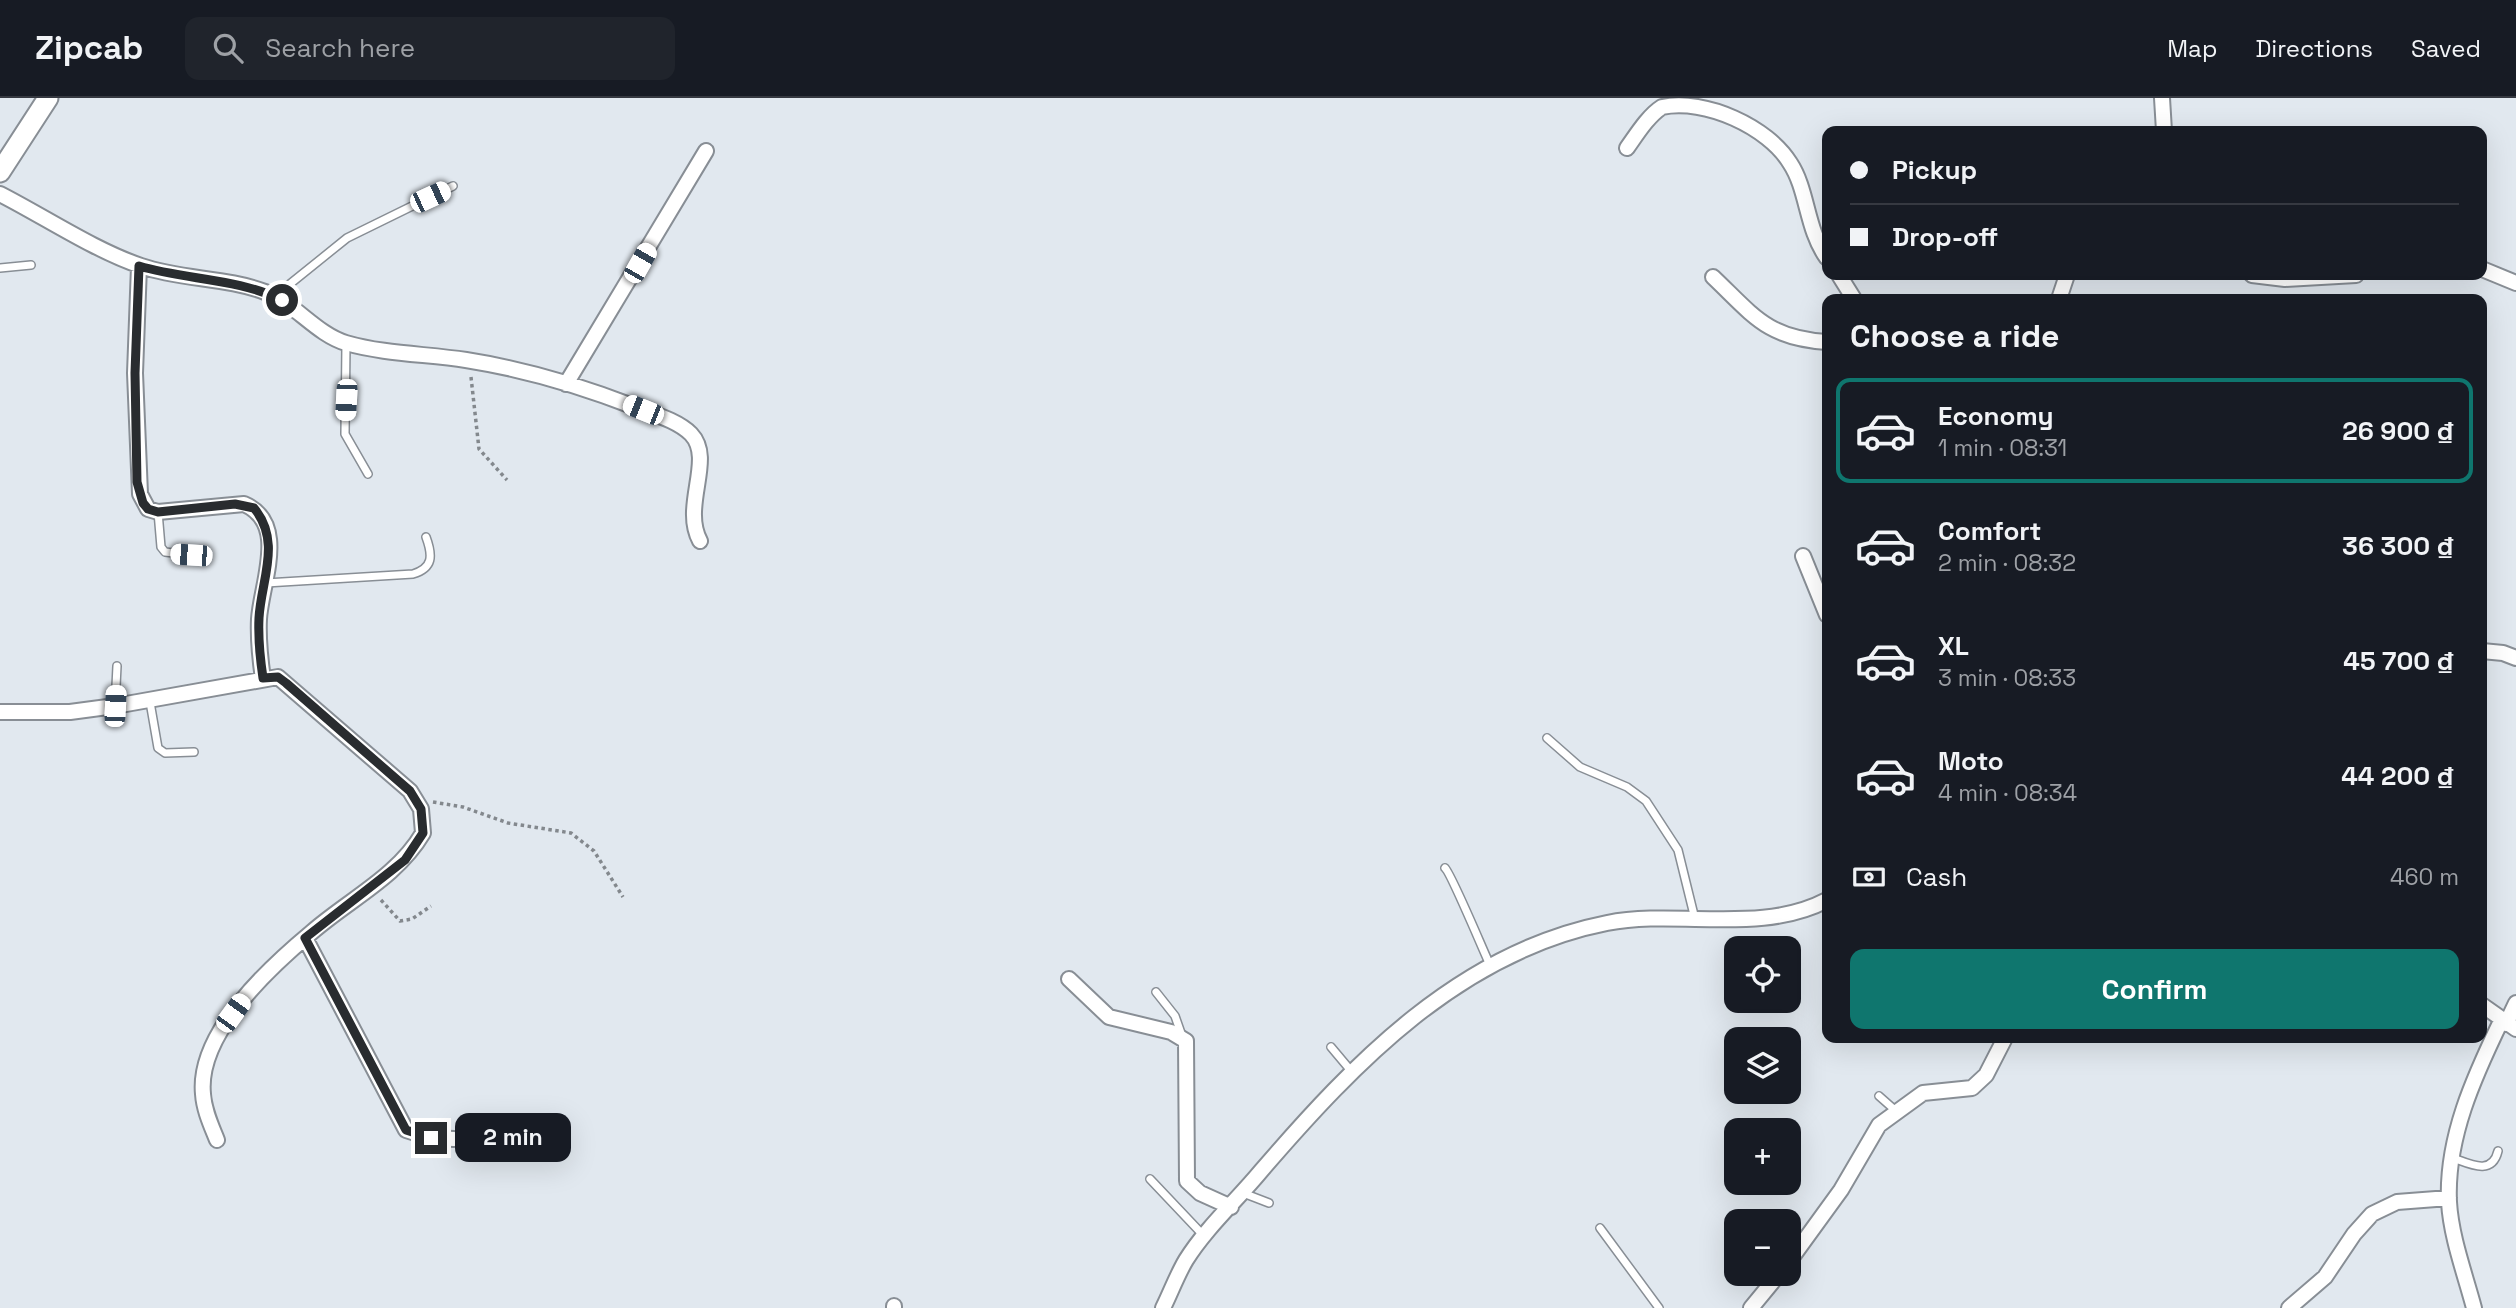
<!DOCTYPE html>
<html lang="en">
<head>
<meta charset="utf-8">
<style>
  :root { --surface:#171b24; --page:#20242c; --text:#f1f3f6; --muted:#9ea1a6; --line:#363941; --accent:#0f766e }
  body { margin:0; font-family:"Space Grotesk",sans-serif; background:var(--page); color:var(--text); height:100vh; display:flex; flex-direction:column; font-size:26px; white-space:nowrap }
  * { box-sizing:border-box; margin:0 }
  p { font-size:23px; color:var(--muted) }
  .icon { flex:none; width:38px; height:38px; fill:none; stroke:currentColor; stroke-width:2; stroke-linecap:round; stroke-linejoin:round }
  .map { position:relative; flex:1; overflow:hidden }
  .panel { position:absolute; left:1822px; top:196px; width:665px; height:749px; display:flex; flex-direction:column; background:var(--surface); border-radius:14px; box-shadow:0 7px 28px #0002 }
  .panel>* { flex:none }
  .top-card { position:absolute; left:1822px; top:28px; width:665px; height:154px; border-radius:14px; box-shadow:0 7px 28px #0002; display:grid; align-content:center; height:154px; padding:0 28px; background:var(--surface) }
  .buttons { position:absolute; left:1724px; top:838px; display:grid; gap:14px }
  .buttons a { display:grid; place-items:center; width:77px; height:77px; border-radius:14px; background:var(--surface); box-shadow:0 7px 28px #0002; font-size:35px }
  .end { position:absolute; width:32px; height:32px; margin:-16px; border:9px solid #292c2f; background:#fff; box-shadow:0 0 0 4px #fff }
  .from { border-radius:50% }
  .bubble { position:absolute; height:49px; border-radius:14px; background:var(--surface); box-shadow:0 7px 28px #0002; font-size:23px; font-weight:700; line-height:49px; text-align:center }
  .car { position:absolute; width:21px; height:42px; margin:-21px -10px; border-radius:9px; box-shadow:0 0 5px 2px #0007; background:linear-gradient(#fff 24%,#345 0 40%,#fff 0 76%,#345 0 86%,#fff 0) }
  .top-card b { display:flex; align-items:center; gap:24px; height:66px; font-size:26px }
  .top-card b+b { border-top:2px solid var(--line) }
  .top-card i { width:18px; height:18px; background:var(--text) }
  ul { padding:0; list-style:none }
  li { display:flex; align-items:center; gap:21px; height:105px; margin:0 14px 10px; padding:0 14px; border:4px solid transparent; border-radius:14px }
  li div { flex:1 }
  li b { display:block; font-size:26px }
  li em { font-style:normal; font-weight:700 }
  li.active { border-color:var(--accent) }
  li>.icon { width:63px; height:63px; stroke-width:1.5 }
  h2 { padding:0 28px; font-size:32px; line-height:84px }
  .pay { display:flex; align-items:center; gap:18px; height:77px; padding:0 28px; font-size:26px }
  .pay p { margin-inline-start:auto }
  .primary-button { display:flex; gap:14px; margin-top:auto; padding:14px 28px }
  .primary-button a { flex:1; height:80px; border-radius:14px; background:var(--accent); color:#fff; font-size:28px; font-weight:700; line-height:80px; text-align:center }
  header { display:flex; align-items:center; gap:42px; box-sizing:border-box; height:98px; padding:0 35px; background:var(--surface); border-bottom:2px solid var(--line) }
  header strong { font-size:33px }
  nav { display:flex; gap:38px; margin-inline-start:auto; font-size:24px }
  .search { width:490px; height:63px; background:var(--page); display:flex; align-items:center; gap:18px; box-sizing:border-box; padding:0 24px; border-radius:14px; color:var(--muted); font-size:26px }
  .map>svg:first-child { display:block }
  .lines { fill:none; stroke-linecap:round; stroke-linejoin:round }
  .service-casing { stroke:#888e95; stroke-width:10 }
  .minor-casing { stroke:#888e95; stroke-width:18 }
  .tertiary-casing { stroke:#888e95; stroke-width:23 }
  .path { stroke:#83888d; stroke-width:3.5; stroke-dasharray:3.5 3.5; stroke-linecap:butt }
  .service { stroke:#fff; stroke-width:7 }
  .minor { stroke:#fff; stroke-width:14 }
  .tertiary { stroke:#fff; stroke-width:19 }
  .route { stroke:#292c2f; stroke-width:9 }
</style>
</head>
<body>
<header>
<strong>Zipcab</strong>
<div class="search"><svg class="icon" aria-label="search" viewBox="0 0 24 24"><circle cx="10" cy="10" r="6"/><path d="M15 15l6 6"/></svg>Search here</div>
<nav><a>Map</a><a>Directions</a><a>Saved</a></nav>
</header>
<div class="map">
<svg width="2516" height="1210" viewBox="0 0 2516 1210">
  <rect width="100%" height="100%" fill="#e1e8ef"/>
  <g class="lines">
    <g class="service-casing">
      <path id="service" d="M0,170L31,167
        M275,198L347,140L453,88
        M346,246L345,336L368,376
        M158,414L161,449L165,454L191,457
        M266,485L413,476C433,470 433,458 426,439
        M150,604L158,650L165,655L194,654
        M115,608L117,568
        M1547,640L1580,669L1627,689L1646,703L1678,752L1695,821
        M1445,770C1451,775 1483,852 1490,867
        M1156,894L1175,918L1182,938
        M1331,949L1352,974
        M1879,998L1896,1013
        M2453,1060C2470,1066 2492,1078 2498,1053
        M1150,1081L1204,1138
        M1243,1095L1269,1105
        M1600,1130L1659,1210"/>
    </g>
    <g class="minor-casing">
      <path id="minor" d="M2162,0L2164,33
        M1627,50C1637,36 1648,18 1662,9C1705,0 1768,29 1790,65C1808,92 1806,131 1827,160
        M0,96C45,119 94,152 141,168C182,182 226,179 265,194C295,205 316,236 346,245C384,256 427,256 466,262C523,271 581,288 635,309C653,316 677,322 691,336C715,361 681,408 700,443
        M139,168L135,275L140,396L148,411L158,414L244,406C289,425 261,486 259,521C258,541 260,560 263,581
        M2482,171L2516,185
        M1839,177L1854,201
        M2252,177L2285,181L2356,177
        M1713,179C1754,218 1767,240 1827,244
        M2059,201L2067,177
        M566,286L706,53
        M1803,458L1827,517
        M2482,553L2503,555L2516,560
        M0,614H70L115,608L278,579L410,693L421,711L423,735C397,779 350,801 312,834C270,869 197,935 203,996C204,1012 211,1027 217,1042
        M305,840L406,1032L431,1040L454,1041
        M1069,881L1109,919L1171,934L1186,943L1187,1083L1200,1095L1231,1109
        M2482,907L2516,931
        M2506,926L2516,905
        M1788,1165L1841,1092L1879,1027L1923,995L1972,990L1986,977L2005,940
        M894,1208V1210
        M1163,1210C1171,1194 1177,1177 1186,1162C1206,1130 1237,1102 1261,1073C1355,964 1460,854 1607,825C1678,811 1761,837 1827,802
        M1751,1210L1779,1176
        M2289,1210L2325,1179L2354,1136L2372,1116L2397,1104L2449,1100
        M2474,1210C2465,1176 2451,1139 2449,1104C2446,1040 2474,979 2501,923"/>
    </g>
    <g class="tertiary-casing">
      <path id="tertiary" d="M0,74L48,0"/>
    </g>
    <path class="path" d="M471,279L479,351L507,382
      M433,704L463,709L508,725L571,735L594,753L623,799
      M381,802L400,823L412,821L431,808"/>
    <use href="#service" class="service"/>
    <use href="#minor" class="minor"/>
    <use href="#tertiary" class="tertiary"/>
  </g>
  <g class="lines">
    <path class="route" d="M282,202C237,180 186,182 139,168L135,275L137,384L143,405L148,411L158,414L235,406L254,410C282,444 261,482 259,520C258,541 260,560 263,580L278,579L286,585L410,693L421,711L423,735L405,762L305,840L406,1032L431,1040"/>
  </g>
</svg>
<div class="buttons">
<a><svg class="icon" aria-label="locate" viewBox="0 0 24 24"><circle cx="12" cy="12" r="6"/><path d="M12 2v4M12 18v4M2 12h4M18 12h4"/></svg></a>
<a><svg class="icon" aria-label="layers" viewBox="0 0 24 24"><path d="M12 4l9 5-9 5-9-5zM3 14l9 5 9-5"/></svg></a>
<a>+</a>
<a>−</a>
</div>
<i class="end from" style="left:282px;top:202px"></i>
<i class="end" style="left:431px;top:1040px"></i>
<div class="bubble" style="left:455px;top:1015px;width:116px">2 min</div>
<i class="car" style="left:430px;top:99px;rotate:65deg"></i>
<i class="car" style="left:640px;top:165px;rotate:30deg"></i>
<i class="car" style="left:346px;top:302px;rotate:183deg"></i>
<i class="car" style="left:643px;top:312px;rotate:292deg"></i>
<i class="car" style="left:191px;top:457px;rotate:274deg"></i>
<i class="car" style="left:115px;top:608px;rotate:3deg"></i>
<i class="car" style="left:233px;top:915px;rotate:36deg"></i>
<div class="top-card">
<b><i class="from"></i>Pickup</b>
<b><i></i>Drop-off</b>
</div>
<section class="panel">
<h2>Choose a ride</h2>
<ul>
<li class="active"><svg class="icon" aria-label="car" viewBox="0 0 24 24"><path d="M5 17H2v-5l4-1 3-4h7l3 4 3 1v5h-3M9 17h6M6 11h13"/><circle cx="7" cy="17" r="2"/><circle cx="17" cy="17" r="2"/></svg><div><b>Economy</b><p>1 min · 08:31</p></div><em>26 900 ₫</em></li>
<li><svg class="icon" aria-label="car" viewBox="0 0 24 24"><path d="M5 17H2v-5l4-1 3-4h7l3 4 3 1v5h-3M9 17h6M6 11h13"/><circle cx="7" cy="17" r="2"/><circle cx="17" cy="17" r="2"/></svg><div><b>Comfort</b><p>2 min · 08:32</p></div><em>36 300 ₫</em></li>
<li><svg class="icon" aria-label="car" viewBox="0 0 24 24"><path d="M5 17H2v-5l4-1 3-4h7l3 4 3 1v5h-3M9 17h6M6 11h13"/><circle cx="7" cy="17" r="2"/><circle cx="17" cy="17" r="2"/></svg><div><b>XL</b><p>3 min · 08:33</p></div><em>45 700 ₫</em></li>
<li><svg class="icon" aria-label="car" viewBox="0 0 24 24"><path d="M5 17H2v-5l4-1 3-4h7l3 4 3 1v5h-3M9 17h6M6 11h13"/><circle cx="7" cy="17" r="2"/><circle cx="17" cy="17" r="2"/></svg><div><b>Moto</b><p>4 min · 08:34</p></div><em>44 200 ₫</em></li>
</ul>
<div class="pay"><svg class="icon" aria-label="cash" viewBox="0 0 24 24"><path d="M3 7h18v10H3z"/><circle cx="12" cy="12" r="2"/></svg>Cash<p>460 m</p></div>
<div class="primary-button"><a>Confirm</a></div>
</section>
</div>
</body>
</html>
